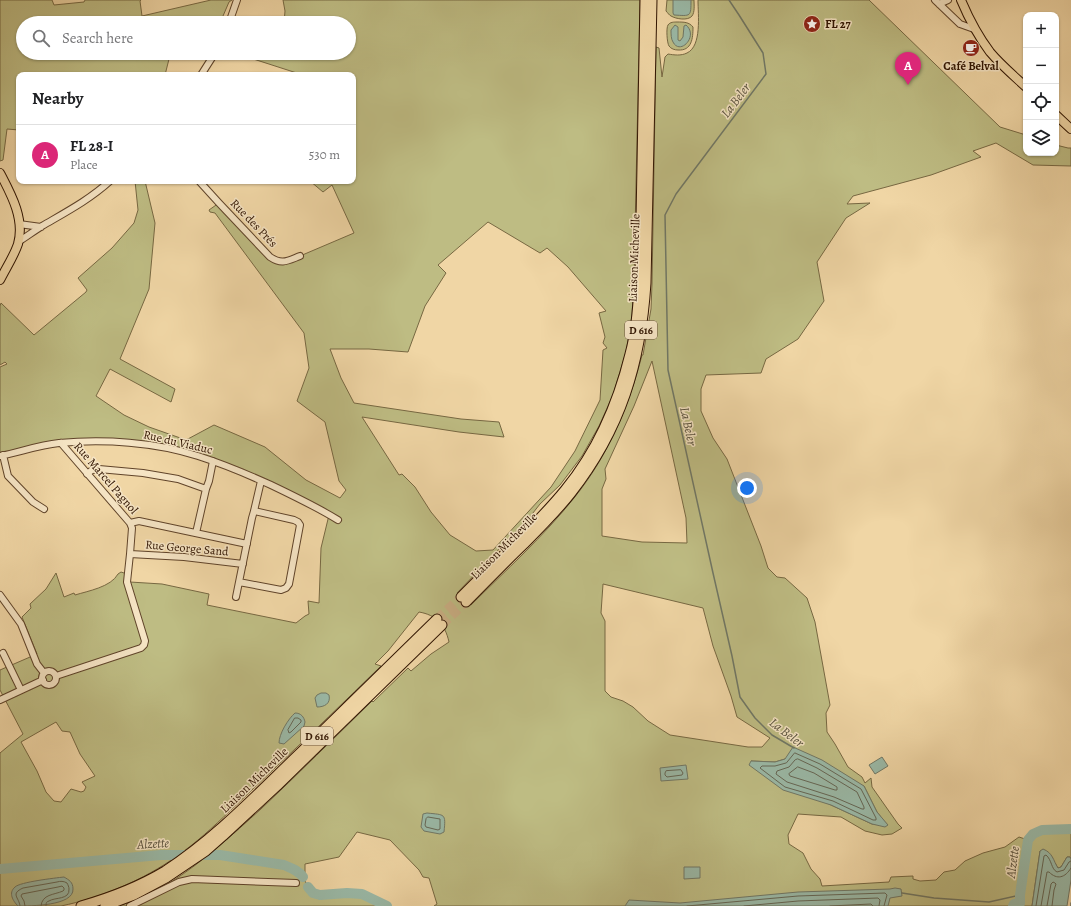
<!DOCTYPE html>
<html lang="en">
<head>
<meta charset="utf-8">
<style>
	body { margin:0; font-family:Alegreya,serif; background:#f2f2f2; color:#202124 }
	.controls { position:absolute; right:12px; top:12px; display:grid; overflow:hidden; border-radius:8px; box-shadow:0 1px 3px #0004 }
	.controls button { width:36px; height:36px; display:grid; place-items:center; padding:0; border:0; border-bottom:1px solid #e0e0e0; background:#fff; color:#202124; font:20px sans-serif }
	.you { position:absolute; left:747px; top:488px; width:14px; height:14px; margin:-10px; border:3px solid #fff; border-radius:50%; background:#1a73e8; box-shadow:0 0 0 6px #1a73e833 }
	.badge { display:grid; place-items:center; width:26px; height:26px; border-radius:50%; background:#db2777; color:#fff; font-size:13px; font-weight:700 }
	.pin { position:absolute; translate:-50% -33px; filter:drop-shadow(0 1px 2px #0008) }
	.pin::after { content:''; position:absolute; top:21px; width:14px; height:12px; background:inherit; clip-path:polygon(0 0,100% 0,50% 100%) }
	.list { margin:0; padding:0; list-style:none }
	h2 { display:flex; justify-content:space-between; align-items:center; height:52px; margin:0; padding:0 16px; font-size:17px }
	h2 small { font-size:13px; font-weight:400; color:#757577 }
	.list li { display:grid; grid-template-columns:26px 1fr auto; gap:12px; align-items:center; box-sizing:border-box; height:60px; padding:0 16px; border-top:1px solid #e0e0e0 }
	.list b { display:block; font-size:15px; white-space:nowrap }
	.list p { margin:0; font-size:13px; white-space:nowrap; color:#757577 }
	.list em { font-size:13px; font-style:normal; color:#757577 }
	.icon { flex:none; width:22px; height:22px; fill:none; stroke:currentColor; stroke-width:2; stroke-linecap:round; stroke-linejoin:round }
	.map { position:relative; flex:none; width:1071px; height:906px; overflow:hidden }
	.search { position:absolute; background:#fff; box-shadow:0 1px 3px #0004; left:16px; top:16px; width:340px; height:44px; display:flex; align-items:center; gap:10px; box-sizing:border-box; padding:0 14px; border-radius:22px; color:#757577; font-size:15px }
	.panel { position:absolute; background:#fff; box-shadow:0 1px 3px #0004; left:16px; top:72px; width:340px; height:112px; border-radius:8px }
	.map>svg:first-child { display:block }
	.green { fill:#bebc83; stroke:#776842; fill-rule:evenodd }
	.water { fill:#9ab9a7; stroke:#707765 }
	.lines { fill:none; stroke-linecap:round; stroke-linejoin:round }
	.shore { stroke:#656654; stroke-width:1 }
	.stream { stroke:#707765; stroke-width:1.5 }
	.river { stroke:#9ab9a7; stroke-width:10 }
	.highway-tunnel { stroke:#caaf84; stroke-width:9; stroke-dasharray:9 4.5; stroke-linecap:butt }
	.minor-casing { stroke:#60442a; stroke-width:8 }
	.major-casing { stroke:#301401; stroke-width:10 }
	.highway-casing { stroke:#301401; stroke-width:11 }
	.minor { stroke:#f5e4c4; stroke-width:6 }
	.major { stroke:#f0d6a5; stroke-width:8 }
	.highway { stroke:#f0d6a5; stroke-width:9 }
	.labels { text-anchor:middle; stroke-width:3; stroke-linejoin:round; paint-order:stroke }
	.shield { fill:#f5e4c4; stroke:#6b523c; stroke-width:1 }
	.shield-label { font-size:11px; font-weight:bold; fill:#301401 }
	.poi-label { font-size:12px; font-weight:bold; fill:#301401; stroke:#f5e4c4; text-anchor:start }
	.street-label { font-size:12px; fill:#301401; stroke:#f5e4c4 }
	.water-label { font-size:13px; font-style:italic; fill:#554e3b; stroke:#f5e4c4 }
</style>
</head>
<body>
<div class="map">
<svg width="1071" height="906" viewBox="0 0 1071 906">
	<rect width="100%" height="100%" fill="#f0d6a5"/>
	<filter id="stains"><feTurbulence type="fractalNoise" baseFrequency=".005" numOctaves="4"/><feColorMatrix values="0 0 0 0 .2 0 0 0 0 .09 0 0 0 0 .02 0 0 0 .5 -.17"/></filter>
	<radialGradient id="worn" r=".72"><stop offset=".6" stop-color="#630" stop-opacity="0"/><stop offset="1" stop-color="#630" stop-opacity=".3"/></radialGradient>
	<!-- green -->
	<path class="green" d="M 0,0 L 52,0 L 54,5 L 84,2 L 85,0 L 141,0 L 140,1 L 142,16 L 211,0 L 232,0 L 229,2 L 220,23 L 23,23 L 23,53 L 178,53 L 170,55 L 165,75 L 19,75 L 19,130 L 7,129 L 3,160 L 0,161 Z
		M 283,0 L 640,0 L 634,277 L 632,315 L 626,352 L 613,395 L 599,426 L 582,456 L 560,485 L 540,504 L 529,518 L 457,593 L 462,599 L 471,605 C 505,571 544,536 574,498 C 608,456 629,406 642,355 L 643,355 L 651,309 L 652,284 L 656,47 L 659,48 L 662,77 L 665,57 L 668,54 C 674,55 681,56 687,53 C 702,46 698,15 698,0 L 869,0 L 1000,127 L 1026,135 L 1026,153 L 1056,153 L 1056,145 L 1068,148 L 1071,148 L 1071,166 L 1033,165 L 996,143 L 973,151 L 981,157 L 931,175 L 853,196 L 847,204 L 870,203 L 846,218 L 817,262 L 824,301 L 798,339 L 766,359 L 761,373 L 706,375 L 701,389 L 701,411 L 713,438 L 727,459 L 761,546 L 768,568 L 777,577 L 785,578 L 807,598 L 815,622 L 830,705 L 826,713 L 827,732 L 835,744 L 848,767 L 862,777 L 865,783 L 871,778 L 872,787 L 898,824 L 902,828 L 892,834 L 882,835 L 865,831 L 841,817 L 798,814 L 788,835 L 789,844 L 803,853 L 811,869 L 820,879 L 822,886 L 889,882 L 891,877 L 913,876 L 913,879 L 920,881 L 936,880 L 944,872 L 955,870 L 965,861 L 983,853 L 1005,847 L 1019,837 L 1028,840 L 1039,833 L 1071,833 L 1071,859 L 1070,857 L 1067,857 L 1061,867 L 1058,868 L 1055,863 L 1040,851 L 1032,906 L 434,906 L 437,904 L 429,878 L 423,877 L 419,870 L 390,840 L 357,832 L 339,857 L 305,864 L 305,876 L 303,877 L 308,887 L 313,893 L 320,895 L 347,893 L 362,894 L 387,906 L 119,906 C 136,899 155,892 171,882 C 204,861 232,835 261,809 C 298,774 335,737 372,701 L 373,702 L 408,668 L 411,671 L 431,654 L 449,642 C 445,624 436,615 419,612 L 388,651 L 375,664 L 381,666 C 346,700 311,734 276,767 C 261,782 245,796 230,811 C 213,827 196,843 177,856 C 144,880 100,898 61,906 L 0,906 L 0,753 L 23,734 L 0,690 L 0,670 L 37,654 L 22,617 L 31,608 L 30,604 L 46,589 L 56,573 L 64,597 L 74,593 L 75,595 C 88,591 111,587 118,574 L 121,572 L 130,575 L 130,582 L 162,584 L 209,594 L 207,605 L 296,623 L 305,616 L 309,614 L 308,601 L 319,603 L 321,548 L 329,515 L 213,461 L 132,442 L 61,443 L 4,455 L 0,452 L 0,367 L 7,364 L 5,362 L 0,365 L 0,306 L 1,303 L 34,335 L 86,292 L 87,290 L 78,278 L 112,248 L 134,223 L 138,210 L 135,181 L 145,181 L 155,223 L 149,289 L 120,359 L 175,389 L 171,402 L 110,369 L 96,396 L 124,415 L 149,427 L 186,440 L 214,425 L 265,447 L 306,480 L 340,498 L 346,490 L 339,481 L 325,422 L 297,401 L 309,368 L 304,333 L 215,213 L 210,212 L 209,210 L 219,203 L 278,262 L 300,256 L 354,233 L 332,185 L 323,192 L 310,181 L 353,181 L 353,75 L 303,75 L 244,56 L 226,53 L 349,53 L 349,23 L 284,23 L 285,11 ZM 488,222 L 540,253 L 547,248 L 568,267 L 606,311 L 599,313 L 605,337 L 603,343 L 607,348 L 603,350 L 600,400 L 575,451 L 551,487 L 493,550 L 476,551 L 450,535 L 431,512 L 415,487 L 402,474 L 399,475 L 362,417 L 459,432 L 504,437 L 499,422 L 461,419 L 354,403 L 341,378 L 330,349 L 369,349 L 408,352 L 425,306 L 446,273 L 438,265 ZM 652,361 L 686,518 L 687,543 L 642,542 L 602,536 L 602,489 L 606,479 L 605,469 L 634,406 ZM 603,584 L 703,608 L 713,646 L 731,696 L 737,717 L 770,738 L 762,747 L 748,747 L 670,735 L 648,721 L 633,707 L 623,701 L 611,697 L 605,691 L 605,621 L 601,613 ZM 56,722 L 62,731 L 70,732 L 80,754 L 95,776 L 82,782 L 86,787 L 84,791 L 81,792 L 71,789 L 61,802 L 54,801 L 46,792 L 37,771 L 21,742 ZM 785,759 L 864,786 L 877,812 L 887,825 L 872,824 L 831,805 L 751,761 L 775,762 Z
		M 667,0 L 694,0 C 694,5 695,12 692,16 C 688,21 676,19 671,16 C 669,15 668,13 666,11 Z
		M 677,22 C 684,22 689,22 693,27 C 693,38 692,51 678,50 C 675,50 671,49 669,46 C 667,43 666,28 668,25 C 670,22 674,22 677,22 Z"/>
	<!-- water -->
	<path class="water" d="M 673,0 L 691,0 C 691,17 691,16 674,15 L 673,13 Z
		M 675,25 L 678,27 L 678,40 L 680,41 L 683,37 L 684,26 L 686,25 C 699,36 680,56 673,42 C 671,39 671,34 671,30 Z
		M 321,693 L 326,693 L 329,695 C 331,704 324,707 317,707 L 315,698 L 317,695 Z
		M 295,713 C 301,713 304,717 305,722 L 304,726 L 284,744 L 279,743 C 279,734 288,719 295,713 Z
		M 793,747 L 822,760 L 864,786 L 877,812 L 888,825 L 885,827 L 872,824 L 831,805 L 783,790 L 749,765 L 751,761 L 775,762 L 785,759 Z
		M 882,757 L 888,766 L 875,774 L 869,765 Z
		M 686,765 L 688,779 L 661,781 L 660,768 Z
		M 427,813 C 445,815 446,813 444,832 L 440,834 L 424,831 L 421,827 L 423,814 Z
		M 1043,849 C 1053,853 1053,860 1058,868 L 1061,867 L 1067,857 L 1070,857 L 1071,859 L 1071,880 L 1067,906 L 1032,906 L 1040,851 Z
		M 684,867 L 700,867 L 700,878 L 684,879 Z
		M 64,877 C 69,880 73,882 73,889 C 74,906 30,906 18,906 C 13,901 8,893 15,887 C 20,882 55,878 64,877 Z
		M 895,888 L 901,889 L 902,896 L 890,898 L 888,906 L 625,906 L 629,900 L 680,903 L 798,892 L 890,889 Z"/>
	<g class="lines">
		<!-- shore -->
		<path class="shore" d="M 295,718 L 298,718 L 301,720 L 301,722 L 291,732 L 289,733 L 288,730 Z
			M 795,753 L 820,764 L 861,789 L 876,818 L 876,820 L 873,820 L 833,801 L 785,787 L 760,768 L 762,766 L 775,766 L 786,763 Z
			M 798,759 L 817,768 L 857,792 L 864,807 L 864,809 L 862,809 L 834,797 L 787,782 L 776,774 L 777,771 L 789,767 L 795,760 Z
			M 798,767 L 814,773 L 837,787 L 837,790 L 835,790 L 790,776 L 789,774 Z
			M 681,770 L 683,773 L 682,775 L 667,777 L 665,775 L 665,773 L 666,771 Z
			M 428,817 L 440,819 L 440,829 L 438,830 L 426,827 L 425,825 L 426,819 Z
			M 20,906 C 19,897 10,894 23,888 L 57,882 C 60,881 64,881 67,883 C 68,885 69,887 69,889 C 70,900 55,897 49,901 C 46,902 46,903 46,906
			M 25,906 L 24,901 L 21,896 L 22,894 L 58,887 L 62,886 L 64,888 L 64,890 L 63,891 C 54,895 42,894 41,906
			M 687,906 L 798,896 L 885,893 L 887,895 L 884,906
			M 744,906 L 798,901 L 878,898 L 880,900 L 879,906
			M 830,906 L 871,904 L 873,906
			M 1036,906 L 1044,856 L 1046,855 C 1052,860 1051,869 1057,872 L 1064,870 L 1069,862 L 1071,861
			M 1041,906 L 1047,872 L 1049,872 C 1057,880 1065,878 1071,868
			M 1047,906 L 1051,884 L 1053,882 L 1055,883 L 1056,884 L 1054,890 L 1052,906"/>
		<!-- stream -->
		<path class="stream" d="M 729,0 L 739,15 L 763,53 L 766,74 L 676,194 L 665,215 L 668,370 L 713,573 L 732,656 L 740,697 L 755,718 L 772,735 L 794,748
			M 902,893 L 934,898 L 989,902 L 1020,895
			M 1019,906 L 1020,903
			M 1071,906 L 1071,903"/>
		<!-- river -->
		<path class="river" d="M 0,869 L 161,855 L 220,855 L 284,865 C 291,868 298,870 303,877
			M 308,887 L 313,893 L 320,895 L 347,893 L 362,894 L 387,906
			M 1013,906 L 1014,904 L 1020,903 L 1020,895 L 1028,840 L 1033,834 L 1042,830 L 1071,829"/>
		<!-- highway-tunnel -->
		<path class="highway-tunnel" d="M 437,619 L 461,597
			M 442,625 L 466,602"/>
		<!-- minor casing -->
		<g class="minor-casing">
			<path id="minor" d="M 935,0 L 960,24 L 974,29
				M 939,4 L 948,0
				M 229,23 L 237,0
				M 201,75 L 215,53
				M 199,181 L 219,203 L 270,257 C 282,265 287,261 300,256
				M 19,224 L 41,227
				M 18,242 C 26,237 34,231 42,226 C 66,212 89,200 110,181
				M 3,455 L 8,476 L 33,502 L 44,509
				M 0,456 C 20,452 39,445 59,443 C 104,439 155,442 198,456 C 223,464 247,474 271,485 C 294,496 317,507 338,520
				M 87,474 L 92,470 L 99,469 L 143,473 L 178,479 L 206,489
				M 254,511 L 294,520 L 298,522 L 300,525 L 289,584 L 286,588 L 281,590 L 239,582 L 252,518 Z
				M 254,511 L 261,481
				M 130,523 L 139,521 L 247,544
				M 196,533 L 206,489 L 209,481 L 213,461
				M 130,554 L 184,557 L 243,564
				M 0,595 L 21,624 L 37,664 L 44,673
				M 236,597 L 239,582
				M 3,653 L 21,690
				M42 678a7 7 0 1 1 14 0a7 7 0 1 1-14 0Z
				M 56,676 L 141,648 L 144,645 L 145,641 L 127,582 L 130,554 L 132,528 L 130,523 L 61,443
				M 0,700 L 43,680
				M 130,906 L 179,882 L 192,879 L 296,883"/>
		</g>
		<!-- major casing -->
		<g class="major-casing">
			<path id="major" d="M 961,0 C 969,19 978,36 990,52 C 1001,65 1014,76 1026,87
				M 1056,115 L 1071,129
				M 0,173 C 11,194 25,219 18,244 C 14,256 6,268 0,280"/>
		</g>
		<!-- highway casing -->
		<g class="highway-casing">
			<path id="highway" d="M 461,597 C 495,562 534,528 565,490 C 597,451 618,403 630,354 C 637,329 638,301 640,275 L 645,0
				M 466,602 C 485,583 504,563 524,544 C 540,528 557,511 571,493 C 621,429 641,363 646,283 L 652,0
				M 81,906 C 109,898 140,886 165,871 C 216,838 258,793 302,751 C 347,707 392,663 437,619
				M 105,906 L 134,895 L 166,878 L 206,851 L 223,836 L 277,786 L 442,625"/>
		</g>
		<!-- minor -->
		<use href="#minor" class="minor"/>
		<!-- major -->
		<use href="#major" class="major"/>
		<!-- highway -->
		<use href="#highway" class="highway"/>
	</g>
	<!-- icons -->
	<defs>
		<g id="sight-disc" transform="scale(0.9)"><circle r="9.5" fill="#8f2418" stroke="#f5e4c4"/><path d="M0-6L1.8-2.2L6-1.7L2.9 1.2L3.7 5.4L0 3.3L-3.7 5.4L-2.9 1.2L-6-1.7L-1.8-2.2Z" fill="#fff"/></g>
		<g id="cafe-disc" transform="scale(0.9)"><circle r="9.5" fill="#8f2418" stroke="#f5e4c4"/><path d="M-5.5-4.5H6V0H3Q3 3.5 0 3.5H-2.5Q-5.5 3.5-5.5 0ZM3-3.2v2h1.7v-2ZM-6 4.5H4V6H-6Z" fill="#fff"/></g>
	</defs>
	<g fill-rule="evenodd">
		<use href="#sight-disc" x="812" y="24"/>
		<use href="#cafe-disc" x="971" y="48"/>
	</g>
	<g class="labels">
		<!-- shield labels -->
		<g class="shield">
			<rect x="625" y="321" width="32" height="18" rx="3"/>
			<rect x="301" y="727" width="32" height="18" rx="3"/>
		</g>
		<g class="shield-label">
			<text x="641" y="334">D 616</text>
			<text x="317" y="740">D 616</text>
		</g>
		<!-- poi labels -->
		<g class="poi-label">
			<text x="825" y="28">FL 27</text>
			<text x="971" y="70" text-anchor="middle">Café Belval</text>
		</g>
		<!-- street labels -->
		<g class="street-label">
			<text transform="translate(254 223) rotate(46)" y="4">Rue des Prés</text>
			<text transform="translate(634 258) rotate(-88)" y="4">Liaison Micheville</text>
			<text transform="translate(178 442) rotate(13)" y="4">Rue du Viaduc</text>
			<text transform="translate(106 478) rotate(49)" y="4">Rue Marcel Pagnol</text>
			<text transform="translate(504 546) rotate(-45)" y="4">Liaison Micheville</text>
			<text transform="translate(187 548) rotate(5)" y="4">Rue George Sand</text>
			<text transform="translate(254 780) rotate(-44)" y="4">Liaison Micheville</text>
		</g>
		<!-- water labels -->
		<g class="water-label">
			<text transform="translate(735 100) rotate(-53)" y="5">La Beler</text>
			<text transform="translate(689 426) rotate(78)" y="5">La Beler</text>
			<text transform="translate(787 732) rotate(37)" y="5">La Beler</text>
			<text transform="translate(153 843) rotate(-3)" y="5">Alzette</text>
			<text transform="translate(1012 862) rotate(-82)" y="5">Alzette</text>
		</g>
	</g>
	<rect width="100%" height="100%" filter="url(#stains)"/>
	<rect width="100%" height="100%" fill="url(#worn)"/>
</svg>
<div class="controls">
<button>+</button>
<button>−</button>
<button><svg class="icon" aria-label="locate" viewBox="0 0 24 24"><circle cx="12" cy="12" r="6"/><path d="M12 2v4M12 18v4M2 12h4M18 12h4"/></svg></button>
<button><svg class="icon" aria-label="layers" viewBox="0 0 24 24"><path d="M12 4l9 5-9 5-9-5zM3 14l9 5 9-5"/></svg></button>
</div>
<div class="you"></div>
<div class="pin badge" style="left:908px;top:85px">A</div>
<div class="search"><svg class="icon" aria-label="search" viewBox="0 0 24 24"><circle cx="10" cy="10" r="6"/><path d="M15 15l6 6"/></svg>Search here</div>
<section class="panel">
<h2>Nearby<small></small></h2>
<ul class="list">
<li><span class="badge">A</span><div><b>FL 28-I</b><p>Place</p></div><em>530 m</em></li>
</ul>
</section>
</div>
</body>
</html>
